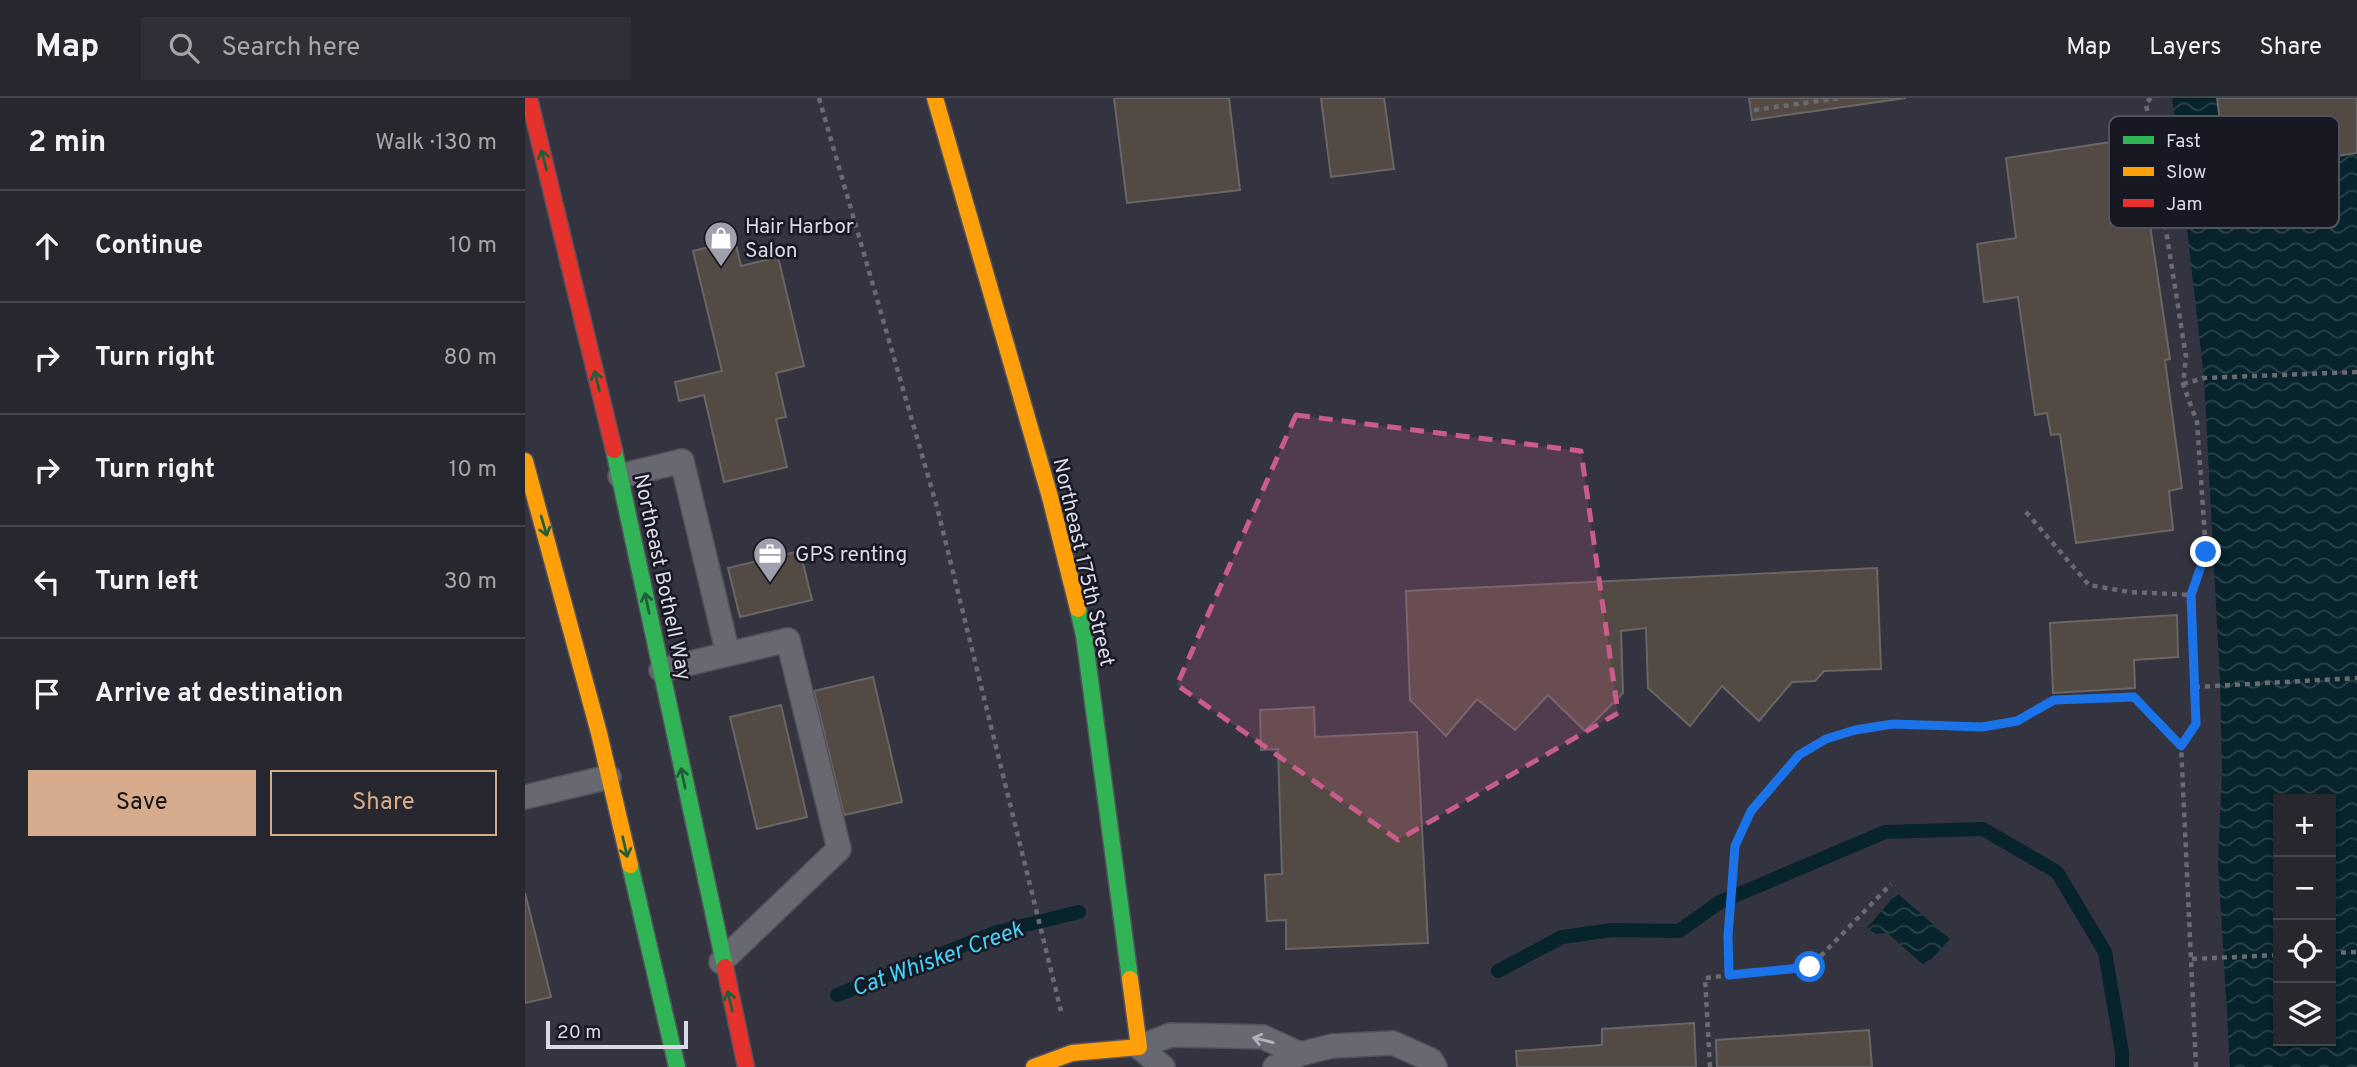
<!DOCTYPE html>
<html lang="en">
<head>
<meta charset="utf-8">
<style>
	body { margin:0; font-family:Overpass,sans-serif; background:#2f2f38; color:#f1f3f6 }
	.controls { position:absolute; right:21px; bottom:21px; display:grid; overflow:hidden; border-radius:0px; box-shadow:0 2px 5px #0004 }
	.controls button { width:63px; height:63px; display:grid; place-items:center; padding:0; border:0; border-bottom:2px solid #43444c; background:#272730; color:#f1f3f6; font:35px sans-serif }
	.scale { position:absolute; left:21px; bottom:18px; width:142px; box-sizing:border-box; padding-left:7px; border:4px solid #d9d9e8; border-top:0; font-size:19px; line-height:24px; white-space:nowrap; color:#d9d9e8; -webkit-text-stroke:5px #181823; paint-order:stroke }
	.stop { position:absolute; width:21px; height:21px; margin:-16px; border:5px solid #1a73e8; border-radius:50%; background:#fff }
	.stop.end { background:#1a73e8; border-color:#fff; box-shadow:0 2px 7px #0008 }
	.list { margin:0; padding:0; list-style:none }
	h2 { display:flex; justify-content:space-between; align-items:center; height:91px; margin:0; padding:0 28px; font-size:30px }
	h2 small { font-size:23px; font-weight:400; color:#a4a5ab }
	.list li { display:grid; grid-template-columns:46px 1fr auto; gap:21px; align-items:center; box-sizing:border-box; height:112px; padding:0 28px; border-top:2px solid #43444c }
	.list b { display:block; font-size:26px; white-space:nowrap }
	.list em { font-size:23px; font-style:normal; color:#a4a5ab }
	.actions { display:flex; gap:14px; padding:21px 28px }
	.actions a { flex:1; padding:16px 0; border:2px solid #d6ab8b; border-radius:0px; text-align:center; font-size:24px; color:#d6ab8b }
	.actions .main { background:#d6ab8b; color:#111 }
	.icon { flex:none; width:38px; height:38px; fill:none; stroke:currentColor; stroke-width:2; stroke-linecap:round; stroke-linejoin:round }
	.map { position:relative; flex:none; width:1832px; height:969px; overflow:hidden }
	header { display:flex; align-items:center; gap:42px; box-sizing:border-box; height:98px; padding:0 35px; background:#272730; border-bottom:2px solid #43444c }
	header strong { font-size:33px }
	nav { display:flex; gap:38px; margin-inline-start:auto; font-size:24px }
	.search { width:490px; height:63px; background:#2f2f38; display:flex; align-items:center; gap:18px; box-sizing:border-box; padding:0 24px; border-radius:0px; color:#a4a5ab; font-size:26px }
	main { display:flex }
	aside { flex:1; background:#272730 }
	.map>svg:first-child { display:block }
	.water { fill:url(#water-waves); fill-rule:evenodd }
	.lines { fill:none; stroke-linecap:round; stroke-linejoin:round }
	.stream { stroke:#07232c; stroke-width:14 }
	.building { fill:#524a43; stroke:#696666; stroke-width:2 }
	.lane-casing { stroke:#52525d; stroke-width:26 }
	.fast-casing { stroke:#52525d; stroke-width:19 }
	.slow-casing { stroke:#52525d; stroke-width:19 }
	.jam-casing { stroke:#52525d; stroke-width:19 }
	.path { stroke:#6a6a73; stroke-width:4.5; stroke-dasharray:5 5; stroke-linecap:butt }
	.lane { stroke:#686871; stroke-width:23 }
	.fast { stroke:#30b455; stroke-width:16 }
	.slow { stroke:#ff9f0a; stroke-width:16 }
	.jam { stroke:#e5322d; stroke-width:16 }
	.oneway { stroke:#235e3a }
	.oneway2 { stroke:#b1b1be }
	.route { stroke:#1a73e8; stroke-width:9 }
	.marked { fill:#ca5c8c; fill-opacity:0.2; stroke:#ca5c8c; stroke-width:5; stroke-dasharray:14 9; stroke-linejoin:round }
	.labels { text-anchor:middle; stroke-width:5; stroke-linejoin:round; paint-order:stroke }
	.poi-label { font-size:21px; fill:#d9d9e8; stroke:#181823; text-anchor:start }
	.street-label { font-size:21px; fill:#d9d9e8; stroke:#181823 }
	.water-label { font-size:23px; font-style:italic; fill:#48d3fa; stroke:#181823 }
	.key { fill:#181823; stroke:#52525e; stroke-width:2 }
	.key-label { font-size:19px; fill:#d9d9e8 }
</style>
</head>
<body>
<header>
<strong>Map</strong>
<div class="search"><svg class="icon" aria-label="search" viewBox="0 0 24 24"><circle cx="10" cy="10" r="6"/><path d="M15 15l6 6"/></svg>Search here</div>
<nav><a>Map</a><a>Layers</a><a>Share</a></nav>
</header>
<main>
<aside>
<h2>2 min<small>Walk · 130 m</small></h2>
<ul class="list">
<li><svg class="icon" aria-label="ahead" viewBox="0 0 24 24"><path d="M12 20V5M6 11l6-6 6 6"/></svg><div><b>Continue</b></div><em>10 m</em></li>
<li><svg class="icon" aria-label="right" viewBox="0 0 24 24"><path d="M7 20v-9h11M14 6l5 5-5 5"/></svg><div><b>Turn right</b></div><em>80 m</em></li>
<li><svg class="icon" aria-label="right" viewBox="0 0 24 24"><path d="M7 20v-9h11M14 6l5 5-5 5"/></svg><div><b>Turn right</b></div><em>10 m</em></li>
<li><svg class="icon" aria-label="left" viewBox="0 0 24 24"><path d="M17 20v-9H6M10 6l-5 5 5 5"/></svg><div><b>Turn left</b></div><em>30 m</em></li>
<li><svg class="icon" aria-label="arrive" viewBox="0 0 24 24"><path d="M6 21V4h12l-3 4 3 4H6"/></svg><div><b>Arrive at destination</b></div></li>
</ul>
<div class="actions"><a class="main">Save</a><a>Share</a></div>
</aside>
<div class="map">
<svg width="1832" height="969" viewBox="0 0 1832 969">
	<defs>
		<pattern id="water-waves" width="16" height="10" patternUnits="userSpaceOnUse" patternTransform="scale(1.75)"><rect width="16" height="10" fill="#07232c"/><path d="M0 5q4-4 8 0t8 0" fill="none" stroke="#2b424b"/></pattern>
	</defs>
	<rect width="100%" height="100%" fill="#343440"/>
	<!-- water -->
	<path class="water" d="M 1647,0 L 1832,0 L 1832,969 L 1705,969 L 1693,763 L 1697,676 L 1695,585 L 1679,280 ZM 1753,701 L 1806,701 L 1806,943 L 1753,943 Z
		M 1372,795 L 1425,841 L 1400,868 L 1362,835 L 1351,836 L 1342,830 Z"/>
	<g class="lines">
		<!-- stream -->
		<path class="stream" d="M 973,873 L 1037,839 L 1087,832 L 1154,833 L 1195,804 L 1360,734 L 1458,731 L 1532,774 L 1580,854 L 1597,954 L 1597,969
			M 312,897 L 472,834 L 554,814"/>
	</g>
	<!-- building -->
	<path class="building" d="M 589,0 L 704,0 L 715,92 L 602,105 Z
		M 796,0 L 859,0 L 869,71 L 806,79 Z
		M 1224,0 L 1381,0 L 1227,22 Z
		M 1692,0 L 1832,0 L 1832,55 L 1702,74 Z
		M 1612,40 L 1645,261 L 1640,262 L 1657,390 L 1644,393 L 1648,432 L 1551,445 L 1535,336 L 1526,337 L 1522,315 L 1510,317 L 1493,199 L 1459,204 L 1452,146 L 1491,140 L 1481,60 Z
		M 210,143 L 216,168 L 253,159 L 279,268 L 251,275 L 261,319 L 251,321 L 262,369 L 199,384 L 179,297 L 154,303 L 150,284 L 197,273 L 168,153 Z
		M 275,453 L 287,502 L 215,519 L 203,470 Z
		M 1352,470 L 1356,571 L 1299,573 L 1290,583 L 1267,584 L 1234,623 L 1197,588 L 1165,628 L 1123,590 L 1121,530 L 1096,533 L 1098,595 L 1060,633 L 1023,597 L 990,632 L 952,601 L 921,638 L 885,602 L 881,493 Z
		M 1652,517 L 1653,559 L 1609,562 L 1610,590 L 1528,595 L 1525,525 Z
		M 348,579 L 377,704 L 319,717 L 289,593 Z
		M 256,607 L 282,719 L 232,731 L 205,619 Z
		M 789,609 L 790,639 L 892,634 L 903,845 L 761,851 L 761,822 L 742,823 L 740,777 L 757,776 L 753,651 L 736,652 L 735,612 Z
		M 0,795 L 26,899 L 0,905 Z
		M 1169,925 L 1171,969 L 992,969 L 991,953 L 1077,947 L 1077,931 Z
		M 1344,932 L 1347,969 L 1192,969 L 1191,942 Z"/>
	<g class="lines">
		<!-- lane casing -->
		<g class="lane-casing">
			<path id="lane" d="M 95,378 L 157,363 L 203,556
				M 136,572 L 263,542 L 314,751 L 196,864
				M 0,699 L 84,679
				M 775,956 L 807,948 L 868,945 L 906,962 L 910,969
				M 638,969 L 614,949 L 646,937 L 702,938 L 738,939 L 775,956 L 750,969"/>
		</g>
		<!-- fast casing -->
		<g class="fast-casing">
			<path id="fast" d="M 89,352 L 200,869
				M 553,511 L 559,537 L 605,881
				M 105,767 L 152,969"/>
		</g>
		<!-- slow casing -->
		<g class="slow-casing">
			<path id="slow" d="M 410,0 L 525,399 L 553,511
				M 0,363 L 74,635 L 105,767
				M 509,969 L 547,955 L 614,949 L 605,881"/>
		</g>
		<!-- jam casing -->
		<g class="jam-casing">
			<path id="jam" d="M 4,0 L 89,352
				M 200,869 L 221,969"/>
		</g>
		<!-- path -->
		<path class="path" d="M 294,0 L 412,409 L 536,913
			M 1626,0 L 1621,5 L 1661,259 L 1658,286 L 1672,324 L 1681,454 L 1666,497 L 1671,626 L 1656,647 L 1671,969
			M 1229,12 L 1316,0
			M 1658,286 L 1679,280 L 1832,274
			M 1501,414 L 1564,487 L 1604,494 L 1666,497
			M 1670,589 L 1832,580
			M 1806,855 L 1832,854
			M 1667,861 L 1753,857
			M 1204,877 L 1203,838 L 1210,748 L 1226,713 L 1274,657 L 1301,641 L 1330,632 L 1368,626 L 1456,629 L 1492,623 L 1529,602 L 1609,599 L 1656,647
			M 1185,969 L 1180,880 L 1285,869 L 1366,786"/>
		<!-- lane -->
		<use href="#lane" class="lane"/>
		<!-- fast -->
		<use href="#fast" class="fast"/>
		<!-- slow -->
		<use href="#slow" class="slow"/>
		<!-- jam -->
		<use href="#jam" class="jam"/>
	</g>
	<!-- one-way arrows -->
	<defs><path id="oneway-shaft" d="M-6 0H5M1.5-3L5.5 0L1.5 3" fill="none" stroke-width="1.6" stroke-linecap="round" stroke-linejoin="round" transform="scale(1.75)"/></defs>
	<g class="oneway">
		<use href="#oneway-shaft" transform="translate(19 62) rotate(-104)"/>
		<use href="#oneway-shaft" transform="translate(72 283) rotate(-104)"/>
		<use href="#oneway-shaft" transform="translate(19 428) rotate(74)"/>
		<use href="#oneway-shaft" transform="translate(122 505) rotate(-102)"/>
		<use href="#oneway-shaft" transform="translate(158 680) rotate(-102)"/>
		<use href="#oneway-shaft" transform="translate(100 749) rotate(77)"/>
		<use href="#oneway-shaft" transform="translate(205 903) rotate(-103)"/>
	</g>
	<use class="oneway2" href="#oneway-shaft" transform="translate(738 942) rotate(-166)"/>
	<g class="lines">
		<!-- route -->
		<path class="route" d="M 1285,869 L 1204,877 L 1203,838 L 1210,748 L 1226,713 L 1274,657 L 1301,641 L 1330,632 L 1368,626 L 1457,629 L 1492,623 L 1529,602 L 1609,599 L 1656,648 L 1671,626 L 1666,497 L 1681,454"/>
	</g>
	<!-- marked area -->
	<path class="marked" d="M 771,317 L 1056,353 L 1093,615 L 873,742 L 652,587 Z"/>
	<!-- icons -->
	<defs>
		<g id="shop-pin" transform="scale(1.75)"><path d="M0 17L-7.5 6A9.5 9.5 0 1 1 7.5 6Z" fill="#9f9fad" stroke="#181823"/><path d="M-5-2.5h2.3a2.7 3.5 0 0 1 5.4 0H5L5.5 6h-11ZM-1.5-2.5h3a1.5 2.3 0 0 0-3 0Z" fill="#fff"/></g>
		<g id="office-pin" transform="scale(1.75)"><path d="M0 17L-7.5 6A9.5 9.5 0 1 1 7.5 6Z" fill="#9f9fad" stroke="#181823"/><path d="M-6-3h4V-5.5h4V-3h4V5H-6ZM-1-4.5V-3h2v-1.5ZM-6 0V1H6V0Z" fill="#fff"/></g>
	</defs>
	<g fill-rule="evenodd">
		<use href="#shop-pin" x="196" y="140"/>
		<use href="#office-pin" x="245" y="456"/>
	</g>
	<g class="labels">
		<!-- poi labels -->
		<g class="poi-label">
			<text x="220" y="135">Hair Harbor<tspan x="220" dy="24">Salon</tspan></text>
			<text x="270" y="463">GPS renting</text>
		</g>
		<!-- street labels -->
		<g class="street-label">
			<text transform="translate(559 464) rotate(77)" y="7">Northeast 175th Street</text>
			<text transform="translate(138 479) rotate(78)" y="7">Northeast Bothell Way</text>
		</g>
		<!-- water labels -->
		<g class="water-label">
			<text transform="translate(412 860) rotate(-20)" y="8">Cat Whisker Creek</text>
		</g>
	</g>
	<!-- legend -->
	<rect x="1584" y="18" width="230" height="112" rx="10" class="key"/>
	<rect x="1598" y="38" width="31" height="8" fill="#30b455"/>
	<rect x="1598" y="69" width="31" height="9" fill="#ff9f0a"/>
	<rect x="1598" y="101" width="31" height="8" fill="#e5322d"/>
	<g class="key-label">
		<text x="1641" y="49">Fast</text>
		<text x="1641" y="80">Slow</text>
		<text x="1641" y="112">Jam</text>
	</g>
</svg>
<div class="controls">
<button>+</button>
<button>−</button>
<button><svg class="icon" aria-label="locate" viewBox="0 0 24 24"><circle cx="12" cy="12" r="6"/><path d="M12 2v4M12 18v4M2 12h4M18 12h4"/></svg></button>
<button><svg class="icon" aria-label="layers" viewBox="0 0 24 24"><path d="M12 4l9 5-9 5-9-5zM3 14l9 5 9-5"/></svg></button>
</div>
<div class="scale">20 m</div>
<div class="stop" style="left:1285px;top:869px"></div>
<div class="stop end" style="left:1681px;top:454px"></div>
</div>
</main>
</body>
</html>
